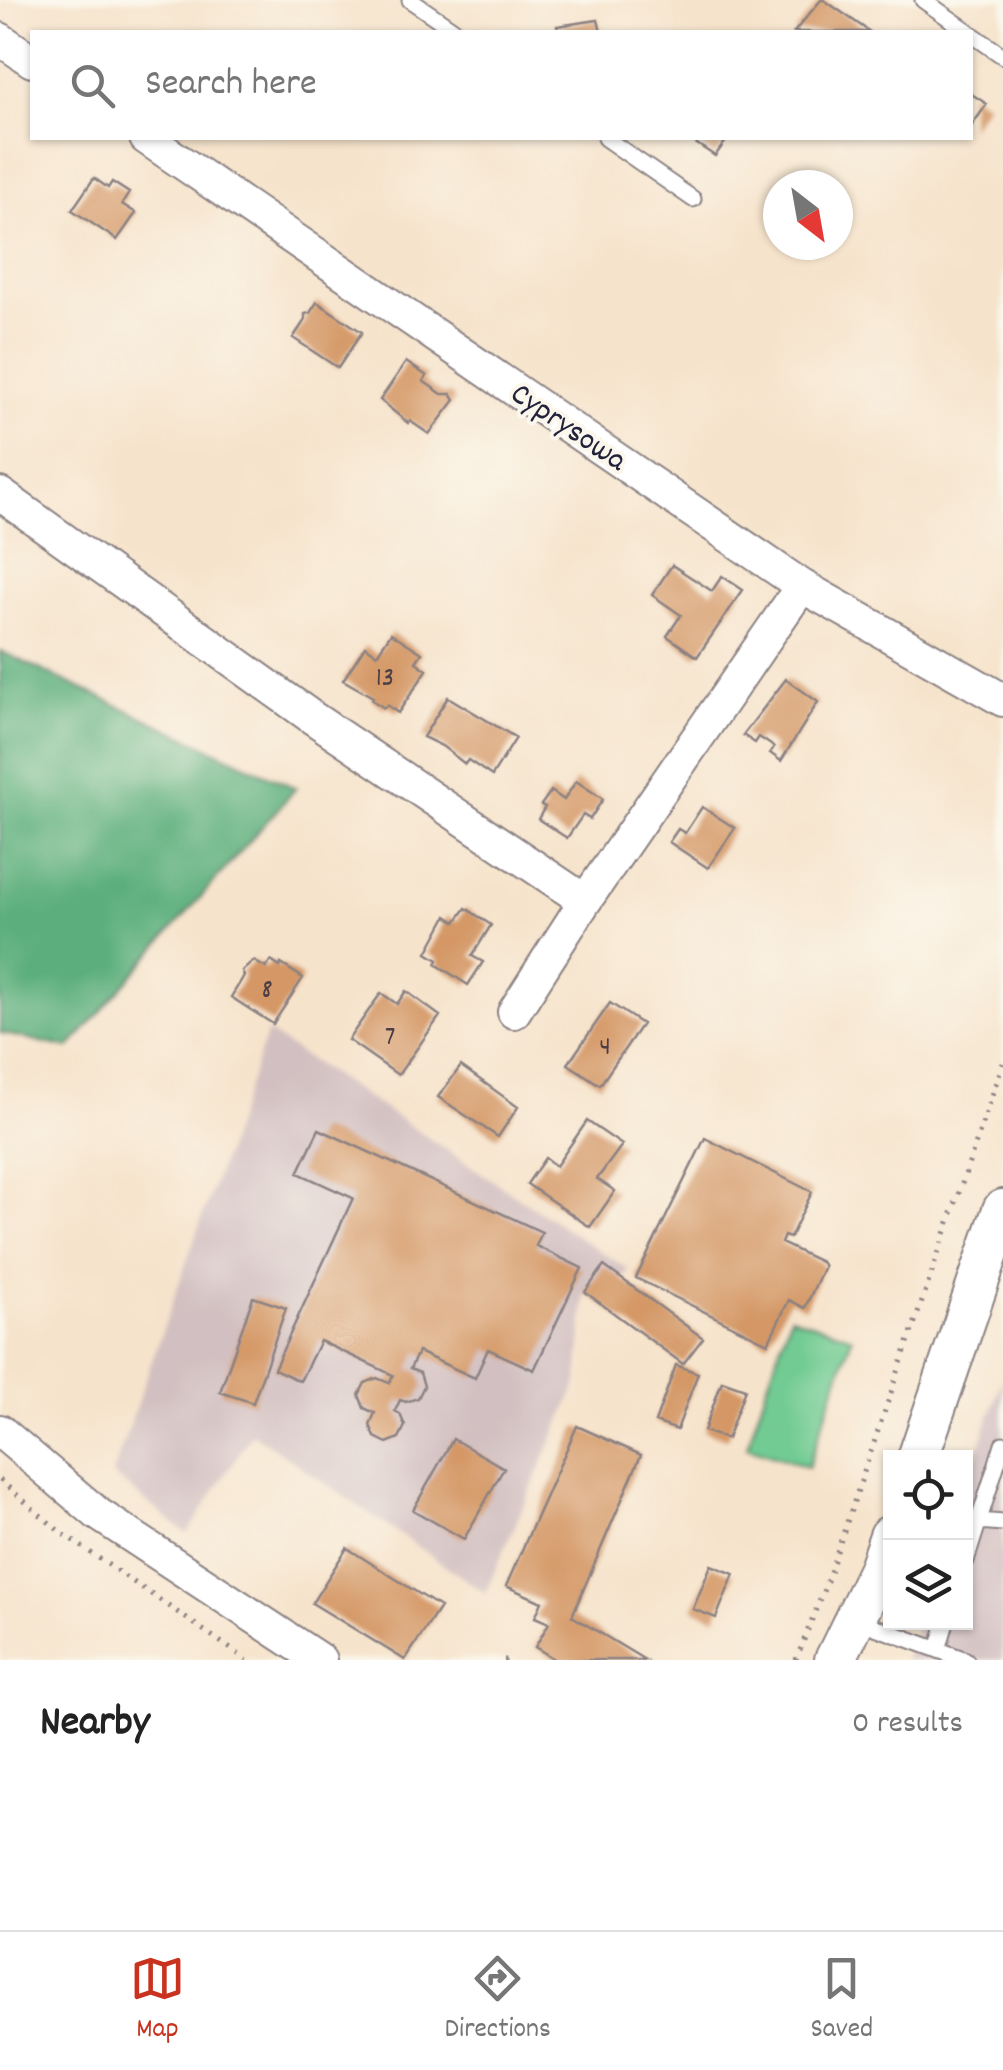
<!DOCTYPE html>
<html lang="en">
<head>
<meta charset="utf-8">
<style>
	body { margin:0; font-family:Dekko,sans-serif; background:#f6f6f6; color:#222 }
	.controls { position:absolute; right:30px; bottom:30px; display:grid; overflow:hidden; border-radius:0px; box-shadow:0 2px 8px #0004 }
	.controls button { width:90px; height:90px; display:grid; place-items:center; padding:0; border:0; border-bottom:2px solid #e0e0e0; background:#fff; color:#222; font:50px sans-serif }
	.compass { position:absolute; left:763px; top:170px; width:90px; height:90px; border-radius:50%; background:#fff; box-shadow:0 2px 8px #0004; rotate:149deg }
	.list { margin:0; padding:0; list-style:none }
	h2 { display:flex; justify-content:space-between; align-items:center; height:130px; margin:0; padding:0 40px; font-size:42px }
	h2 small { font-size:32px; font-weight:400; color:#767676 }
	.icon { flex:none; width:55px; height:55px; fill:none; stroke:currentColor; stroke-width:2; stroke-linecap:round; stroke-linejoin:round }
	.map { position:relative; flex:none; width:1003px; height:1660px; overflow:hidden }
	.search { position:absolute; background:#fff; box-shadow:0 2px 8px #0004; left:30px; right:30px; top:30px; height:110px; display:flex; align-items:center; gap:25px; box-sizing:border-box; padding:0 35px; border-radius:0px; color:#767676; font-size:38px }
	.sheet { height:270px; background:#fff }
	nav { display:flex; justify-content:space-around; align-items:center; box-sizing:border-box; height:140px; border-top:2px solid #e0e0e0; background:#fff; font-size:28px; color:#767676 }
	nav a { display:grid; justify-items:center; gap:5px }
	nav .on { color:#c8321e }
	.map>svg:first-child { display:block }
	.industrial { fill:#d2bfc1 }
	.green { fill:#71cb92; stroke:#4a7666; stroke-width:2.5 }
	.forest { fill:#5caf7c; stroke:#3f685c; stroke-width:2.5 }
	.building { fill:#d49765 }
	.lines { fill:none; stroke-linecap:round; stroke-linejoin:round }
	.service-casing { stroke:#8c8283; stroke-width:19 }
	.minor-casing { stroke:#8c8283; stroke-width:36 }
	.tertiary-casing { stroke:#8c8283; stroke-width:44 }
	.path { stroke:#8c8283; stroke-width:5; stroke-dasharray:2.5 8; stroke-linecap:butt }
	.service { stroke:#fff; stroke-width:15 }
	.minor { stroke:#fff; stroke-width:32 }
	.tertiary { stroke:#fff; stroke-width:40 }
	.labels { text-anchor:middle; stroke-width:8; stroke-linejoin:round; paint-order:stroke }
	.number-label { font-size:28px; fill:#4e3f46 }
	.street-label { font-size:32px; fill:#22223b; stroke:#fbf7ec }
</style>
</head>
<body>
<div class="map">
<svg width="1003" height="1660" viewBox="0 0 1003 1660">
	<rect width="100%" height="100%" fill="#fbf7ec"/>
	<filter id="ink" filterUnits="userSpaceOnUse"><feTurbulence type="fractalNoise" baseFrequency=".01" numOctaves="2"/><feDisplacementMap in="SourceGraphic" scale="20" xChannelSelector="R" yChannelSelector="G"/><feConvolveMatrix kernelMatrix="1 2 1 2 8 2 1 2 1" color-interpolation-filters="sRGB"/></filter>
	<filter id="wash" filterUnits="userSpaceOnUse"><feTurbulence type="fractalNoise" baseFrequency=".0048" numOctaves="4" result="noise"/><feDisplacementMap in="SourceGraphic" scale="40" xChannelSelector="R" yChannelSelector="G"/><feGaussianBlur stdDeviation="2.25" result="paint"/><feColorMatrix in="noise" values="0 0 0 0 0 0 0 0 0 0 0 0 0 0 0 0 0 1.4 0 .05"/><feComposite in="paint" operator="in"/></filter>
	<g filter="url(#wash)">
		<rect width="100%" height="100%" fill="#f6e3cb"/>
		<!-- industrial -->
		<path class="industrial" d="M 267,1032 L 629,1270 L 621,1278 L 604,1266 L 585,1292 L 578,1383 L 485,1593 L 252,1433 L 187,1534 L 112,1475 Z
			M 1003,1377 L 1003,1660 L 905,1660 L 918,1623 L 966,1622 L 966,1485 Z"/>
		<!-- green -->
		<path class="green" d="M 790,1316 L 852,1337 L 808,1467 L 747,1447 Z"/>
		<!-- forest -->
		<path class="forest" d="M 0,651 L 296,788 L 69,1048 L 0,1033 Z"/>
		<g id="blocks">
			<!-- building -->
			<path class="building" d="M 821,0 L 824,0 L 870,32 L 794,32 Z
				M 598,20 L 601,32 L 558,32 L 557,26 Z
				M 970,93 L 987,104 L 970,128 Z
				M 688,138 L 728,138 L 715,156 Z
				M 94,178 L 108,188 L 112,182 L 129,193 L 122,204 L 136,213 L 117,240 L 72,210 Z
				M 317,302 L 362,332 L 338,368 L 293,338 L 305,320 L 305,314 L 310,313 Z
				M 406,362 L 427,376 L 423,381 L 442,394 L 451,394 L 455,400 L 429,434 L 410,421 L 408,423 L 380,400 Z
				M 672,565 L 712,591 L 722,576 L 743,590 L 697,657 L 667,636 L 681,615 L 652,595 Z
				M 391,633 L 422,653 L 416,662 L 427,670 L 398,713 L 387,705 L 384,708 L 372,700 L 373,697 L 343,680 L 365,646 L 377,654 Z
				M 786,679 L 818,702 L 781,761 L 770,753 L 774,747 L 759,737 L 755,743 L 743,735 Z
				M 448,697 L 516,738 L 492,776 L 468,760 L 465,764 L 442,746 L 423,737 Z
				M 576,781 L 603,799 L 590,819 L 583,815 L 567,838 L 538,819 L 545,807 L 541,805 L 551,791 L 564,800 Z
				M 702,807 L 735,828 L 708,868 L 669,842 L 678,829 L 685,833 Z
				M 466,908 L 491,925 L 472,956 L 483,962 L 468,985 L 436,964 L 438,960 L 427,953 L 447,916 L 456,922 Z
				M 254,961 L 266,968 L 271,961 L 280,967 L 281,964 L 303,978 L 273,1024 L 231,997 L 244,976 L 242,971 Z
				M 406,991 L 440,1016 L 398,1075 L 348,1040 L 381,993 L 397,1004 Z
				M 610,1003 L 642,1024 L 600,1085 L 568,1064 Z
				M 461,1066 L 518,1107 L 498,1137 L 438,1097 Z
				M 587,1121 L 622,1145 L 597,1179 L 615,1191 L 590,1227 L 527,1184 L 545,1158 L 556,1166 Z
				M 319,1129 L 542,1232 L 536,1246 L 582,1268 L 534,1370 L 488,1349 L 475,1378 L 418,1352 L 410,1369 L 420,1373 L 424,1386 L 418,1398 L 406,1402 L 400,1400 L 395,1411 L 400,1414 L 405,1426 L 399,1438 L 387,1443 L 375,1437 L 370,1425 L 375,1413 L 364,1408 L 359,1395 L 365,1383 L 377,1378 L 389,1383 L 393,1375 L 320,1341 L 300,1381 L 274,1369 L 353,1198 L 298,1173 Z
				M 705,1138 L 812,1192 L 790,1238 L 784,1236 L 781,1243 L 821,1262 L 824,1266 L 805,1308 L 789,1300 L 768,1343 L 636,1278 Z
				M 604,1266 L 703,1338 L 683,1364 L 585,1292 Z
				M 253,1297 L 286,1308 L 253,1403 L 220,1392 Z
				M 676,1365 L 698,1373 L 677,1430 L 655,1422 Z
				M 722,1381 L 745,1389 L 727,1439 L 704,1431 Z
				M 577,1426 L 641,1455 L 572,1616 L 645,1660 L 556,1660 L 535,1647 L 549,1623 L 535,1617 L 542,1602 L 506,1586 Z
				M 453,1439 L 504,1468 L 464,1539 L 413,1510 Z
				M 347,1548 L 440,1607 L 405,1660 L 312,1603 Z
				M 711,1565 L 734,1574 L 716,1618 L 693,1609 Z"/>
		</g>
	</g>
	<g filter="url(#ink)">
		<use href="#blocks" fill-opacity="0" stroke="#8c8283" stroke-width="2.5"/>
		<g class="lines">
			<!-- service casing -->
			<g class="service-casing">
				<path id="service" d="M 410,0 L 457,32
					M 923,0 L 969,32
					M 970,33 L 1003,56
					M 605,138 L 693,199
					M 978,1521 L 1003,1523
					M 966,1561 L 1003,1444
					M 856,1620 L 966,1660
					M 938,1650 L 946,1622"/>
			</g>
			<!-- minor casing -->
			<g class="minor-casing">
				<path id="minor" d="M 0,39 L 32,61
					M 146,138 L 802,586 L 1003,700
					M 0,494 L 313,718 L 585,901
					M 514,1012 L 585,901 L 802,586
					M 0,1431 L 98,1514 L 320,1660"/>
			</g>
			<!-- tertiary casing -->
			<g class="tertiary-casing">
				<path id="tertiary" d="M 918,1458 L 1003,1210
					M 835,1660 L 878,1571 L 890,1536"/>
			</g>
			<!-- path -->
			<path class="path" d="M 0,1480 L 59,1531 L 247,1660
				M 504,1660 L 508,1660
				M 796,1660 L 826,1584 L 1003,1063"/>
			<!-- service -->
			<use href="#service" class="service"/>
			<!-- minor -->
			<use href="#minor" class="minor"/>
			<!-- tertiary -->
			<use href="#tertiary" class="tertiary"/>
		</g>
	</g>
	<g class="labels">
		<!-- number labels -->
		<g class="number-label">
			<text x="385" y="685">13</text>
			<text x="267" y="997">8</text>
			<text x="390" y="1044">7</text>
			<text x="605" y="1054">4</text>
		</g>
		<!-- street labels -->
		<g class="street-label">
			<text transform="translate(570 425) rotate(34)" y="11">Cyprysowa</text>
		</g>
	</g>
</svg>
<div class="controls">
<button><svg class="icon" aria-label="locate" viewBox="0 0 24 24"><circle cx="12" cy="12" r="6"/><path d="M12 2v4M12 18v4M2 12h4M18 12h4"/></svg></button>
<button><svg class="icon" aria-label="layers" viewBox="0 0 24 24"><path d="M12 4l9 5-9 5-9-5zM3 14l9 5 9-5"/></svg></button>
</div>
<svg class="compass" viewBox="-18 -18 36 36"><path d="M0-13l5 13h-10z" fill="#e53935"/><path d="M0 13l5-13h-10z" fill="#767676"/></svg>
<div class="search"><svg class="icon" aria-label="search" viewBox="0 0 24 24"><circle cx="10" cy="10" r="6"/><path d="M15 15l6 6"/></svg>Search here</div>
</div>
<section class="sheet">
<h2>Nearby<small>0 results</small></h2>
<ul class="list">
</ul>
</section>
<nav>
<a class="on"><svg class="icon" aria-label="map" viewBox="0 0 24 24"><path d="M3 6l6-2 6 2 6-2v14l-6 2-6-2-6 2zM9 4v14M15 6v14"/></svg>Map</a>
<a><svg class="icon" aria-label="directions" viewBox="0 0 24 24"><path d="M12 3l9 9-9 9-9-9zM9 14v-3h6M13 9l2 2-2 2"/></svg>Directions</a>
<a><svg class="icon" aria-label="saved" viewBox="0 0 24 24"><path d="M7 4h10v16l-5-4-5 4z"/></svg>Saved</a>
</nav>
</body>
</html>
